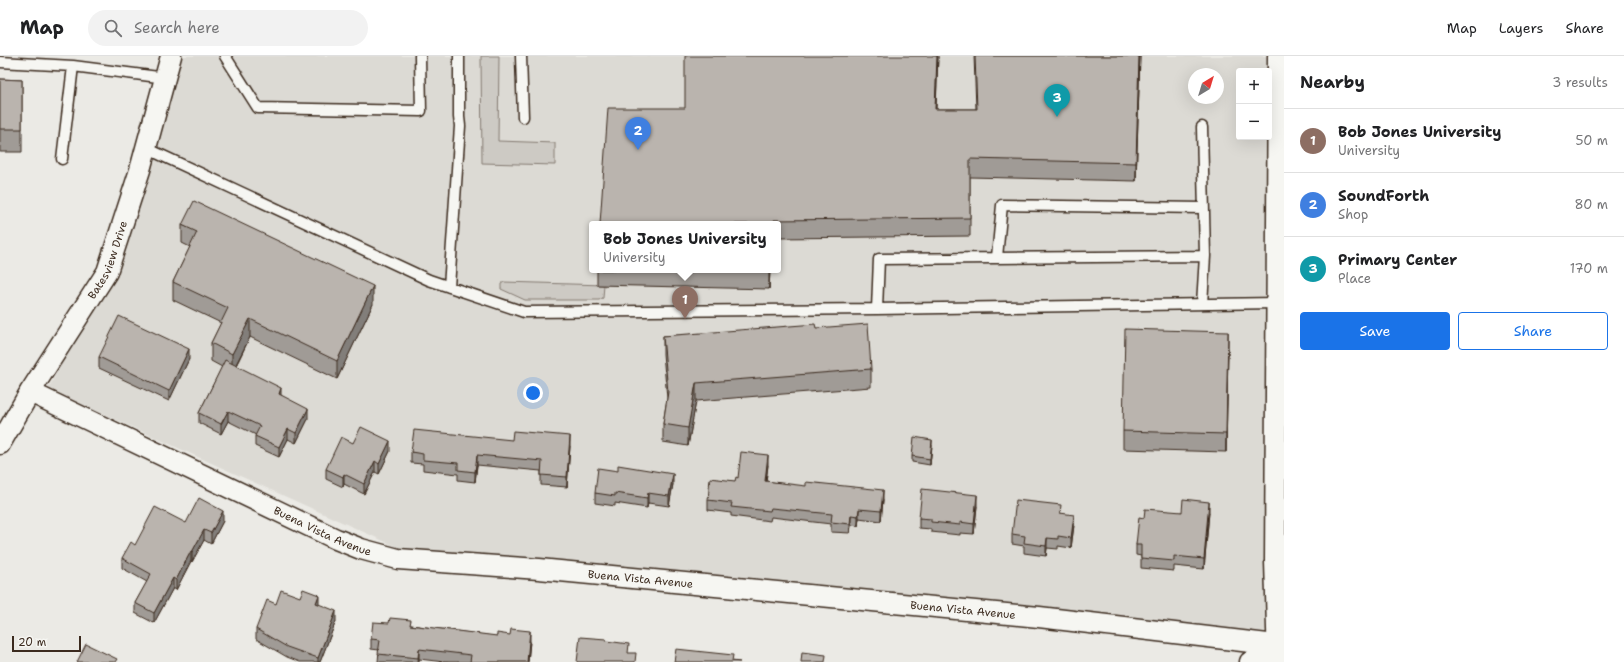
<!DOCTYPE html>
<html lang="en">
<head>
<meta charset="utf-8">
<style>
	body { margin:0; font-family:"Shantell Sans",sans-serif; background:#f2f2f2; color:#202124 }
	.controls { position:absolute; right:12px; top:12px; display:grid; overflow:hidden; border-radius:4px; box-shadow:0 4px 16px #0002 }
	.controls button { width:36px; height:36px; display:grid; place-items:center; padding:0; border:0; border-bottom:1px solid #e0e0e0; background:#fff; color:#202124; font:20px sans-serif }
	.compass { position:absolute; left:1188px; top:12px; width:36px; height:36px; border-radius:50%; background:#fff; box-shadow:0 4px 16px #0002; rotate:38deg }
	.scale { position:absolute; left:12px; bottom:10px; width:69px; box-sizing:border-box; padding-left:4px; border:2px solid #3b2a1e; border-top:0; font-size:11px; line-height:14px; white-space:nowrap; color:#3b2a1e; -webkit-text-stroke:3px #f6f6f2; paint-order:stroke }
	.you { position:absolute; left:533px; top:337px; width:14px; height:14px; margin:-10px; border:3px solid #fff; border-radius:50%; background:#1a73e8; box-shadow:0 0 0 6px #1a73e833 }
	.badge { display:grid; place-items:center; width:26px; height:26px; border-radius:50%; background:#1a73e8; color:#fff; font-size:13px; font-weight:700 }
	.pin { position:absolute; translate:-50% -33px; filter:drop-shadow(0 1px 2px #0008) }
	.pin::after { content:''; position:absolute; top:21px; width:14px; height:12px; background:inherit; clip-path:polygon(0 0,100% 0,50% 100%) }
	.popup { position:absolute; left:589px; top:165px; width:192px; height:52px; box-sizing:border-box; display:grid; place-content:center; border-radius:4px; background:#fff; filter:drop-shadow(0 1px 3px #0005); font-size:13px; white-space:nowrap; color:#757577 }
	.popup b { font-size:15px; color:#202124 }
	.popup::after { content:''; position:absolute; left:50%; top:100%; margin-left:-8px; border:8px solid transparent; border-top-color:#fff }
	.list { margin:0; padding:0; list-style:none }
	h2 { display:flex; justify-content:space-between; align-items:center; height:52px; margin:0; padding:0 16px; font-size:17px }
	h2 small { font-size:13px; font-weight:400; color:#757577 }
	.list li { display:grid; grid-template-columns:26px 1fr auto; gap:12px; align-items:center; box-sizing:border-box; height:64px; padding:0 16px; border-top:1px solid #e0e0e0 }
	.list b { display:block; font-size:15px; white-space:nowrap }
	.list p { margin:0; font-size:13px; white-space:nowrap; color:#757577 }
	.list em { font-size:13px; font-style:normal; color:#757577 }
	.actions { display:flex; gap:8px; padding:12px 16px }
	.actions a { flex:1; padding:9px 0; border:1px solid #1a73e8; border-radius:4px; text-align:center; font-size:14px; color:#1a73e8 }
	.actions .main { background:#1a73e8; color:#fff }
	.icon { flex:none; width:22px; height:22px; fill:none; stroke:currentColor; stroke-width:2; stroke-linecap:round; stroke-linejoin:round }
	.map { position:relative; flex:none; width:1284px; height:606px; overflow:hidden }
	header { display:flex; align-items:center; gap:24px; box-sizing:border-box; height:56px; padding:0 20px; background:#fff; border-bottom:1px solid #e0e0e0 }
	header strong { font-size:19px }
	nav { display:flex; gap:22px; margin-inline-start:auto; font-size:14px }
	.search { width:280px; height:36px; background:#f2f2f2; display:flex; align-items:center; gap:10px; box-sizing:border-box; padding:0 14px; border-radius:22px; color:#757577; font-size:15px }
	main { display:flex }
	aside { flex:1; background:#fff }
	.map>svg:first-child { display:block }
	.built { fill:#dcdad4; fill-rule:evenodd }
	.green { fill:#cdcac4; stroke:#847a71 }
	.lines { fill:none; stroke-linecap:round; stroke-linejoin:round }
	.service-casing { stroke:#3b2a1e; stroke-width:13 }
	.minor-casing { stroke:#3b2a1e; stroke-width:23 }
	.service { stroke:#f6f6f2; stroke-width:10 }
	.minor { stroke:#f6f6f2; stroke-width:20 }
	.wall { fill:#a09b96; stroke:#3b2a1e }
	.shaded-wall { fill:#827e7a; stroke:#3b2a1e }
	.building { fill:#bab4ae; stroke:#3b2a1e }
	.labels { text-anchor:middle; stroke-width:3; stroke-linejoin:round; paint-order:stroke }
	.street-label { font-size:11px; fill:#3b2a1e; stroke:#f6f6f2 }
</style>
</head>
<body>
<header>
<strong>Map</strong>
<div class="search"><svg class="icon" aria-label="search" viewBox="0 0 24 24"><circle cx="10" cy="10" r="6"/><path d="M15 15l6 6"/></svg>Search here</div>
<nav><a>Map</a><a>Layers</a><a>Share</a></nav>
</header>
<main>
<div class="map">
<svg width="1284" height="606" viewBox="0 0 1284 606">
	<rect width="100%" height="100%" fill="#ebeae5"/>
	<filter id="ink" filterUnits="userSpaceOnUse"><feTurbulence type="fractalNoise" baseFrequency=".025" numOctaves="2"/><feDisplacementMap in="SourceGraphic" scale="8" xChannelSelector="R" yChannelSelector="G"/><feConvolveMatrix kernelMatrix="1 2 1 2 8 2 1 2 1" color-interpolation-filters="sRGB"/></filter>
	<g filter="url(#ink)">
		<!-- built -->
		<path class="built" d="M 172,0 L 1284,0 L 1284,577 L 1240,574 L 399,492 L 48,333 L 124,192 ZM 1239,15 L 1269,15 L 1269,81 L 1239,81 ZM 1194,18 L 1218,18 L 1218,42 L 1194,42 ZM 592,168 L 778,168 L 778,214 L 592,214 Z"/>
		<!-- green -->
		<path class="green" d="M 481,0 L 499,0 L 498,85 L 555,87 L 555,109 L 482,107 Z
			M 504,226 L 604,229 L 603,242 L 599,244 L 525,244 L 501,233 L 501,228 Z"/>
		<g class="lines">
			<!-- service casing -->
			<g class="service-casing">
				<path id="service" d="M 225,0 L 258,52 L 421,55 L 420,0
					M 521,0 L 523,61
					M 0,6 L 73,10 L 166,22
					M 1202,71 L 1205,200 L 1202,248
					M 146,92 L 429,224 L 524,256 L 877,253
					M 62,103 L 73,10
					M 1205,200 L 879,203 L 877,253 L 1277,247
					M 997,201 L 1002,149 L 1203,152
					M 449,231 L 460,70 L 459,61 L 459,0"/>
			</g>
			<!-- minor casing -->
			<g class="minor-casing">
				<g id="minor">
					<path d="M 1278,0 L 1275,505 L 1278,606"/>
					<path id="s1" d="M 30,336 L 336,483 L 361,493 L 398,503 L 539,513 L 1039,561 L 1284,590"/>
					<path id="s2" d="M 0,388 L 30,336 L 107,216 L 140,114 L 171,0"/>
					<path d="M 1250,606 L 1278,590"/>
				</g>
			</g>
			<!-- service -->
			<use href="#service" class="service"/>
			<!-- minor -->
			<use href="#minor" class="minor"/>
		</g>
		<!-- wall -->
		<path class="wall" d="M 938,0 L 936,53 L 976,53 L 974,0 L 1140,0 L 1136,125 L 970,121 L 970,180 L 778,182 L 778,168 L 600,168 L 685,52 Z
			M 0,23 L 22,24 L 22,96 L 0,96 Z
			M 182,169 L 373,248 L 337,323 L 250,281 L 236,310 L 281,339 L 308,363 L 296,387 L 288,383 L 279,401 L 255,390 L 255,380 L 256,379 L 228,365 L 221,378 L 199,367 L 199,357 L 222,311 L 211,305 L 211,287 L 221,267 L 173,244 L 173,226 L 190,191 L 182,187 Z
			M 597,214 L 770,214 L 769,233 L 597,229 Z
			M 816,272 L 871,313 L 871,331 L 696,345 L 688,390 L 663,386 L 663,368 L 667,342 L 663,298 L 663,280 Z
			M 1228,294 L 1226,396 L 1123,393 L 1123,375 Z
			M 99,301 L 189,303 L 169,345 L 99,312 Z
			M 353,387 L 390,395 L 379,418 L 375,416 L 364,438 L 344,428 L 343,431 L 326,423 L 326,413 Z
			M 932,389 L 930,409 L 912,406 L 912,400 Z
			M 570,390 L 567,431 L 541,429 L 541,415 L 477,409 L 475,426 L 458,424 L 458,418 L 423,414 L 423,408 L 411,407 L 411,396 Z
			M 768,409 L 766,425 L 883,444 L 881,465 L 859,462 L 858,470 L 851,469 L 850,477 L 831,476 L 831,468 L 771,461 L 770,465 L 731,460 L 731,457 L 708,454 L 708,444 L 735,425 L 738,422 Z
			M 673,428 L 669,450 L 648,447 L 647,452 L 615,447 L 615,450 L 595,447 L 595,437 Z
			M 977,450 L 974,478 L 960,477 L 960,479 L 931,476 L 931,473 L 919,472 L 919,462 Z
			M 1182,456 L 1209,456 L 1204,513 L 1174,510 L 1174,515 L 1141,512 L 1141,500 L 1136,499 L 1136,489 L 1144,462 Z
			M 1061,457 L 1074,469 L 1071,492 L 1058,490 L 1058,493 L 1047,492 L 1046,500 L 1024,497 L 1024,490 L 1012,488 L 1012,478 Z
			M 223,465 L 211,488 L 204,484 L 192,506 L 191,505 L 176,534 L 173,532 L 154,567 L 135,557 L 135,547 L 147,526 L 122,512 L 122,502 L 135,489 L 186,467 Z
			M 276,548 L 319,548 L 336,565 L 320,606 L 300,606 L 287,601 L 256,583 L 256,573 Z
			M 389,567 L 411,569 L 530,585 L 528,606 L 444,606 L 419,603 L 419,606 L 378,606 L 379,594 L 371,593 L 371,583 Z"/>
		<!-- shaded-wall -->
		<path class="shaded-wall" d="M 937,0 L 938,0 L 935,71 L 935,53 Z
			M 1139,0 L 1140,0 L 1136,125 L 1136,107 Z
			M 769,214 L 770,214 L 769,233 Z
			M 373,230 L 373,248 L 337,323 L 337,305 Z
			M 250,263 L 250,281 L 232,316 L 232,298 Z
			M 1228,276 L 1228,294 L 1226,396 L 1226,378 Z
			M 189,293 L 189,303 L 169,345 L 169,335 Z
			M 696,327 L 696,345 L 688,390 L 688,372 Z
			M 281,332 L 281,343 L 279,338 Z
			M 308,353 L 308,363 L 296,387 L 296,377 Z
			M 228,355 L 228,365 L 221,378 L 221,368 Z
			M 288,373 L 288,383 L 279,401 L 279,391 Z
			M 570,380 L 570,390 L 567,431 L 567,421 Z
			M 932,384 L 932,389 L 930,409 L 930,403 Z
			M 390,385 L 390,395 L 379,418 L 379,408 Z
			M 477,399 L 477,409 L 475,426 L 475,416 Z
			M 768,399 L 768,409 L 765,434 L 765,425 Z
			M 375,405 L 375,416 L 364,438 L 364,428 Z
			M 344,418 L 344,428 L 343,431 L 343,421 Z
			M 673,418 L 673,428 L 669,450 L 669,440 Z
			M 883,434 L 883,444 L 881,465 L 881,455 Z
			M 648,437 L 648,447 L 647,452 L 647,442 Z
			M 977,439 L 977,450 L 974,478 L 974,468 Z
			M 1209,446 L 1209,456 L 1204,513 L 1204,503 Z
			M 859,453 L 859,462 L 858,470 L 858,460 Z
			M 223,455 L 223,465 L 211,488 L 211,477 Z
			M 851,459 L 851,469 L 850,477 L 850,468 Z
			M 1074,459 L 1074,469 L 1071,492 L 1071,482 Z
			M 204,474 L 204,484 L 192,506 L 192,496 Z
			M 1047,482 L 1047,492 L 1046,500 L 1046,490 Z
			M 191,495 L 191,505 L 176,534 L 176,524 Z
			M 173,522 L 173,532 L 154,567 L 154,557 Z
			M 319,539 L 319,550 L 316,547 Z
			M 336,555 L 336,565 L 320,606 L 318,606 L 318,602 Z
			M 530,575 L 530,585 L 528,606 L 527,606 Z
			M 419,593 L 419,606 L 418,606 Z"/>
		<!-- building -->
		<path class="building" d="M 685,0 L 937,0 L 935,53 L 977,53 L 975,0 L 1139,0 L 1136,107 L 970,103 L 970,162 L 774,164 L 773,168 L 600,168 L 608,52 L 685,52 Z
			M 0,23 L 22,24 L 22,73 L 0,73 Z
			M 194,145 L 373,230 L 337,305 L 250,263 L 232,298 L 211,287 L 228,252 L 173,226 L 197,176 L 182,169 Z
			M 741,214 L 769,214 L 769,215 Z
			M 119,260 L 189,293 L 169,335 L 99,301 Z
			M 815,268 L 816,272 L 868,268 L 871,313 L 696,327 L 688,372 L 663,368 L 668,336 L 663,280 Z
			M 1125,273 L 1228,276 L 1226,378 L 1123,375 Z
			M 225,304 L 281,332 L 279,338 L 308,353 L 296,377 L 288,373 L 279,391 L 255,380 L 260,370 L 228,355 L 221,368 L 199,357 Z
			M 361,371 L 390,385 L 379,408 L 375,405 L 364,428 L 344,418 L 343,421 L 326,413 L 341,381 L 353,387 Z
			M 414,374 L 512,384 L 513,375 L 570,380 L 567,421 L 541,419 L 542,405 L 477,399 L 475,416 L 458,414 L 458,407 L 423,404 L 423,398 L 411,396 Z
			M 914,381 L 932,384 L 930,403 L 912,400 Z
			M 741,396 L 768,399 L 765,425 L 806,430 L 806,426 L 883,434 L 881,455 L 859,453 L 858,460 L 851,459 L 850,468 L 831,466 L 832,458 L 771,452 L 770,455 L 731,451 L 732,447 L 708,444 L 710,422 L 735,425 L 736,421 L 738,422 Z
			M 618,409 L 673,418 L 669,440 L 648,437 L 647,442 L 615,437 L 615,440 L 595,437 L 598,412 L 618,415 Z
			M 922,433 L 977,439 L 974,468 L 960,466 L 960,469 L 931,466 L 931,463 L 919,462 Z
			M 199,442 L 223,455 L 211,477 L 204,474 L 192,496 L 191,495 L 176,524 L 173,522 L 154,557 L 135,547 L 151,518 L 122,502 L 131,486 L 135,489 L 155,451 L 186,467 Z
			M 1183,443 L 1209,446 L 1204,503 L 1174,500 L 1174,505 L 1141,502 L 1141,489 L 1136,489 L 1139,461 L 1144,462 L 1145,453 L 1182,456 Z
			M 1016,444 L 1061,449 L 1060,457 L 1074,459 L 1071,482 L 1058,480 L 1058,483 L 1047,482 L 1046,490 L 1024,487 L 1025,480 L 1012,478 Z
			M 303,533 L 319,539 L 316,547 L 336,555 L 318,602 L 287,591 L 256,573 L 267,544 L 276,548 L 281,534 L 300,541 Z
			M 390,562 L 411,564 L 410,569 L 497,580 L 497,577 L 510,579 L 511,573 L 530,575 L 527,606 L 470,606 L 471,599 L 419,593 L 418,602 L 378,598 L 380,584 L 371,583 L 373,566 L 389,567 Z
			M 580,581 L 606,583 L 606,585 L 629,588 L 628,597 L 636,597 L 635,606 L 577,606 Z
			M 86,588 L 117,603 L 115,606 L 77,606 Z
			M 676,593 L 733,599 L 732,605 L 740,606 L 674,606 Z
			M 802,596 L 826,599 L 825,606 L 801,606 Z"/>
	</g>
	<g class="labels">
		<!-- street labels -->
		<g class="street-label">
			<text dy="4" stroke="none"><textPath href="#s2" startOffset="214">Batesview Drive</textPath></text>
			<text dy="4" stroke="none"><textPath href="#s1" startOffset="324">Buena Vista Avenue</textPath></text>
			<text dy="4" stroke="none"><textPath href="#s1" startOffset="648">Buena Vista Avenue</textPath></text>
			<text dy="4" stroke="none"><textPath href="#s1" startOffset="972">Buena Vista Avenue</textPath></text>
		</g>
	</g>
</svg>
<div class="controls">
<button>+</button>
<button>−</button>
</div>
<svg class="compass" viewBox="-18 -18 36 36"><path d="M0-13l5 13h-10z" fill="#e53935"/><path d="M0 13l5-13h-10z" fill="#757577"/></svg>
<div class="scale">20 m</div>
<div class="you"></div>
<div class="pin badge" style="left:685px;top:263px;background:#8d6e63">1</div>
<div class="popup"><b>Bob Jones University</b>University</div>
<div class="pin badge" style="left:638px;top:94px;background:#3f7fe0">2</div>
<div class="pin badge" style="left:1057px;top:61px;background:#0f9aa8">3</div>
</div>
<aside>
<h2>Nearby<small>3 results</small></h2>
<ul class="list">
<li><span class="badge" style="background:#8d6e63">1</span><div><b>Bob Jones University</b><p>University</p></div><em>50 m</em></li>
<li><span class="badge" style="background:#3f7fe0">2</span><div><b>SoundForth</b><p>Shop</p></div><em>80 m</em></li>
<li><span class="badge" style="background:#0f9aa8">3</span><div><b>Primary Center</b><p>Place</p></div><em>170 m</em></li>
</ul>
<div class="actions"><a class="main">Save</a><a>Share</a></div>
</aside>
</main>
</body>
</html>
